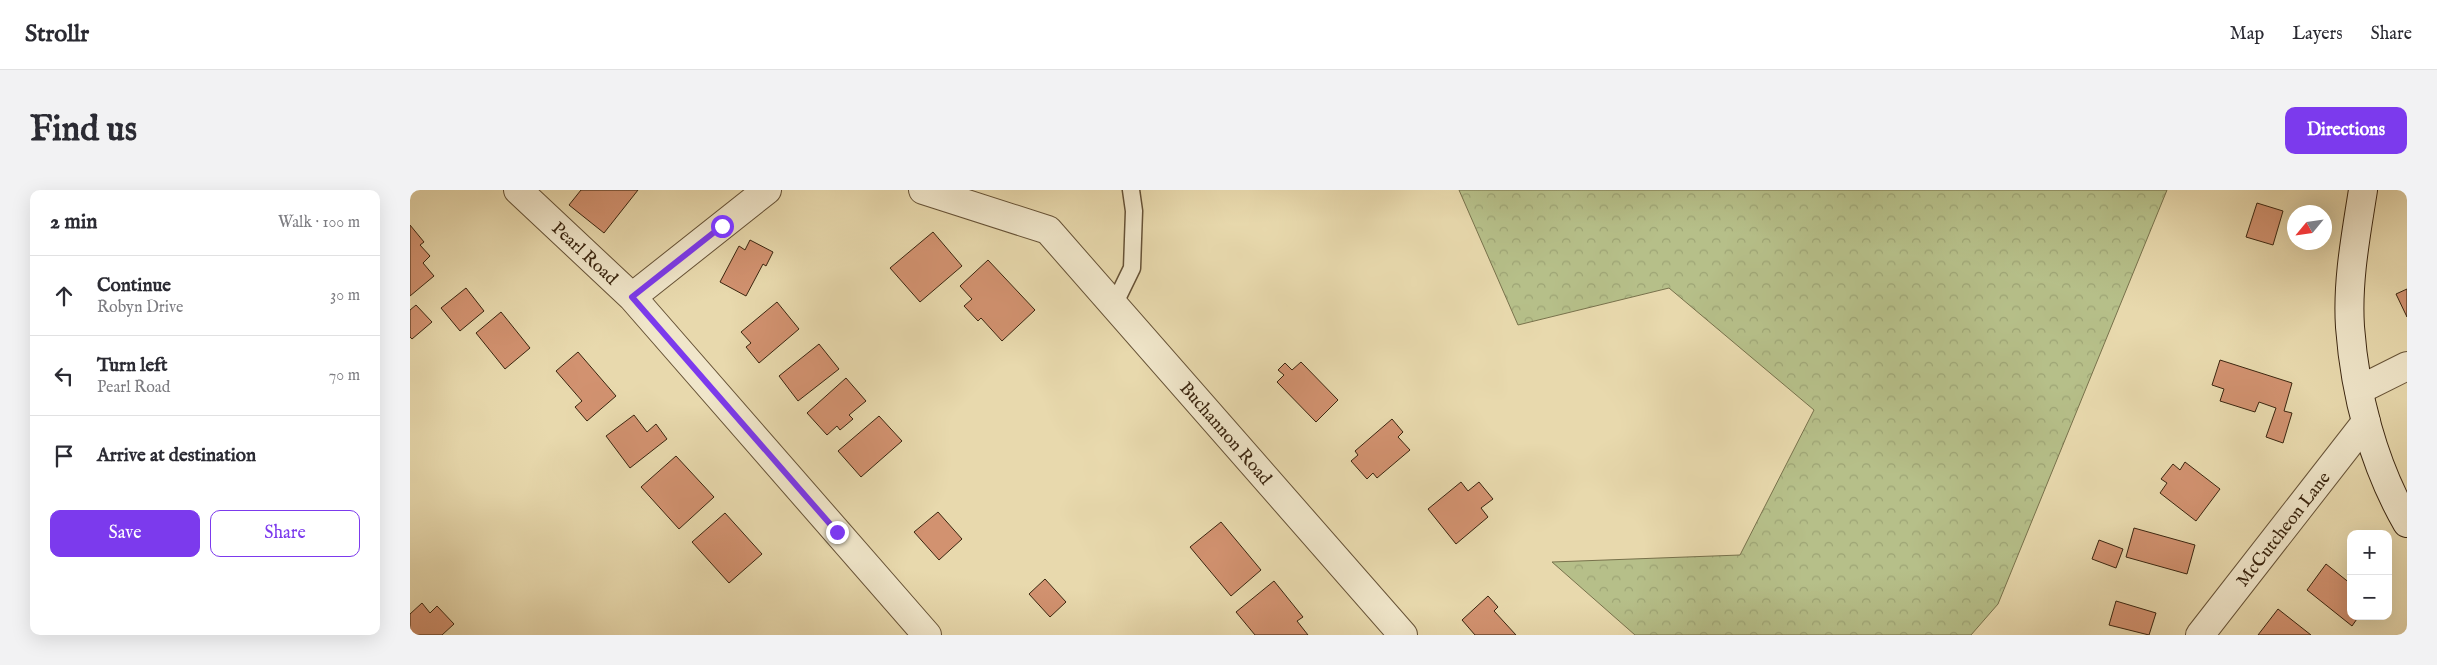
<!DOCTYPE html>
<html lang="en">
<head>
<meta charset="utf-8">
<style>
	body { margin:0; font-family:"IM FELL English",serif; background:#f2f2f3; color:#2b2b33 }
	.controls { position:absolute; right:15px; bottom:15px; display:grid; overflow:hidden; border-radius:10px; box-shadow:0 5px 20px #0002 }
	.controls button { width:45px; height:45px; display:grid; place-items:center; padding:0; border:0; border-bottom:1px solid #e1e1e2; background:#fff; color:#2b2b33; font:25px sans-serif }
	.compass { position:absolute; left:1877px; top:15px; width:45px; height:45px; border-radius:50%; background:#fff; box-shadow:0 5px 20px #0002; rotate:241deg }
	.stop { position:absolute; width:15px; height:15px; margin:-11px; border:4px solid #7c3aed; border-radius:50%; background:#fff }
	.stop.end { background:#7c3aed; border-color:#fff; box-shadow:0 1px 5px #0008 }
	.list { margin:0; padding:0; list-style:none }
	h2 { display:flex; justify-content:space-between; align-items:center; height:65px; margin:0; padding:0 20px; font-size:21px }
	h2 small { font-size:16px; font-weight:400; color:#7c7c81 }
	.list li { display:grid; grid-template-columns:32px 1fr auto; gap:15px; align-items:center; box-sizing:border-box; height:80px; padding:0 20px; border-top:1px solid #e1e1e2 }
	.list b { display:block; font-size:19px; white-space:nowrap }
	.list p { margin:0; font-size:16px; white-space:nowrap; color:#7c7c81 }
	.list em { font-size:16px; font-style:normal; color:#7c7c81 }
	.actions { display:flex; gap:10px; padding:15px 20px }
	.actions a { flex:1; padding:11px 0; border:1px solid #7c3aed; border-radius:10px; text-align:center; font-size:18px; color:#7c3aed }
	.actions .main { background:#7c3aed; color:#fff }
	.icon { flex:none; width:28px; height:28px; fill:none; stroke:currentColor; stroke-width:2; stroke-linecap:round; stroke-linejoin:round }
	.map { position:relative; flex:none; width:1997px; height:445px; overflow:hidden; border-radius:10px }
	header { display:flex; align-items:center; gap:30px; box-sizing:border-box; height:70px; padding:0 25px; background:#fff; border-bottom:1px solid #e1e1e2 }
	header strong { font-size:24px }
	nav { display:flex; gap:28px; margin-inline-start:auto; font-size:18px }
	.intro { display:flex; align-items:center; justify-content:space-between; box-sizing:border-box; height:120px; padding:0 30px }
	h1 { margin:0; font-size:35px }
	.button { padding:12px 22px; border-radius:10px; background:#7c3aed; color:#fff; font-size:18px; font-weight:700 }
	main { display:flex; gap:30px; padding:0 30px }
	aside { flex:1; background:#fff; border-radius:10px; box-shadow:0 5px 20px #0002 }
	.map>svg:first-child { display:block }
	.forest { fill:url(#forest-crowns); stroke:#78724c }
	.building { fill:#d29270; stroke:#3a250f }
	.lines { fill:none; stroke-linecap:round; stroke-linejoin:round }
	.service-casing { stroke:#665236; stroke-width:19 }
	.minor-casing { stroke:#665236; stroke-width:30 }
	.secondary-casing { stroke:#3a250f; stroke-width:30 }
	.service { stroke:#f0e6ca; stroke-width:16 }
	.minor { stroke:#f0e6ca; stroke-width:28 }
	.secondary { stroke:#f0e6ca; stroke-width:28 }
	.route { stroke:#7c3aed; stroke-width:6 }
	.labels { text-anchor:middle; stroke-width:4; stroke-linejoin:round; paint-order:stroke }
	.street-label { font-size:18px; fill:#3a250f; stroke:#f0e6ca }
</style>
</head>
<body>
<header>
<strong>Strollr</strong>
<nav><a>Map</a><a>Layers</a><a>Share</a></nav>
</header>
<div class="intro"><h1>Find us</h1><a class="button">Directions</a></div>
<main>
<aside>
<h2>2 min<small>Walk · 100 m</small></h2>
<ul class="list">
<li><svg class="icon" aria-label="ahead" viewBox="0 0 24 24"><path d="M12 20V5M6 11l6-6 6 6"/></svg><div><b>Continue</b><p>Robyn Drive</p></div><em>30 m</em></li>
<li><svg class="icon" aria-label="left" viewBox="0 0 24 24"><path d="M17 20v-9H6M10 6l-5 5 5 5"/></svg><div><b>Turn left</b><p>Pearl Road</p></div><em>70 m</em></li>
<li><svg class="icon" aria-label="arrive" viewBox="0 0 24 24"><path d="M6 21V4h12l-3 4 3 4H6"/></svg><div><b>Arrive at destination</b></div></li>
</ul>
<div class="actions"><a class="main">Save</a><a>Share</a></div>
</aside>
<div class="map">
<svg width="1997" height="445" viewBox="0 0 1997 445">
	<defs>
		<pattern id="forest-crowns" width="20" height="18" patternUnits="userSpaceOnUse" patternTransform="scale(1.25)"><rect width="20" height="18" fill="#b6bf89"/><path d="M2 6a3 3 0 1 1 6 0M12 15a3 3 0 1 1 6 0" fill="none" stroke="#9da475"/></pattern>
	</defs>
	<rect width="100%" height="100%" fill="#e8d9ad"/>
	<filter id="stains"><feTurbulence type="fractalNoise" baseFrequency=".004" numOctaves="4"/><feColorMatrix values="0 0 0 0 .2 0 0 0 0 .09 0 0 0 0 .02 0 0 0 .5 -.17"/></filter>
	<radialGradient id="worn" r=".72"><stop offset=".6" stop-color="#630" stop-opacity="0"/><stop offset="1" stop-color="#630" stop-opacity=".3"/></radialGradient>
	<!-- forest -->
	<path class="forest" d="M 1049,0 L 1757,0 L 1588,414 L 1561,445 L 1225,445 L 1142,372 L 1330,365 L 1404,220 L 1259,98 L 1108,135 Z"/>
	<!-- building -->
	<path class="building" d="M 171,0 L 228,0 L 194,43 L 159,15 Z
		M 1847,13 L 1873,21 L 1863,55 L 1836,47 Z
		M 0,35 L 14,52 L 10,55 L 20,66 L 13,73 L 24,86 L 0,106 Z
		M 523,42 L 552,76 L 510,112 L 480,78 Z
		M 340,50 L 363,62 L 356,76 L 353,74 L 336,106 L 310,92 L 329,56 L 335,60 Z
		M 578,70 L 625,120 L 592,151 L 571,128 L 568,131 L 554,116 L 562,109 L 550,96 Z
		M 56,98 L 74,121 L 50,141 L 31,118 Z
		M 1997,99 L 1997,127 L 1986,104 Z
		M 367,112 L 389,139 L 349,173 L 336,157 L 341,153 L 331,142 Z
		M 6,115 L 22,132 L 2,149 L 0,147 L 0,120 Z
		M 91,122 L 120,158 L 95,179 L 66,143 Z
		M 409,154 L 429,179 L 388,211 L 369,186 Z
		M 168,162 L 206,206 L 177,231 L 165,217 L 172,211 L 146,181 Z
		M 1810,170 L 1882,193 L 1874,221 L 1882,223 L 1873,253 L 1856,247 L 1866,218 L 1849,212 L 1845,222 L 1810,211 L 1814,199 L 1802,195 Z
		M 891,172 L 928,210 L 906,232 L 867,192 L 874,185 L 868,180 L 875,173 L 882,180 Z
		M 436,188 L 456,211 L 439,225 L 443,229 L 430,240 L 427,236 L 417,245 L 397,223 Z
		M 224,225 L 237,242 L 246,234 L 257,249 L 220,278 L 196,246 Z
		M 469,226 L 492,251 L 451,287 L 428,261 Z
		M 982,229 L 993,242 L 988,247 L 1000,260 L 967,288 L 963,283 L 957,289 L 941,271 L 948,265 L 945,261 Z
		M 266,266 L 304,307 L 269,339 L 231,297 Z
		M 1775,272 L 1810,299 L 1786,331 L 1750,303 L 1757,293 L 1751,289 L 1763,274 L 1770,280 Z
		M 1051,292 L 1058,301 L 1069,292 L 1083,309 L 1071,318 L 1078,327 L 1046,354 L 1018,319 Z
		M 528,322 L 552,349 L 529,370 L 504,342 Z
		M 315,323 L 352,364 L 319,393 L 282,352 Z
		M 811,332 L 851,380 L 821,406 L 780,357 Z
		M 1724,338 L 1785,355 L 1777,384 L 1716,367 Z
		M 1689,350 L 1713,359 L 1706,378 L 1682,369 Z
		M 1916,374 L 1941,394 L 1941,426 L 1949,426 L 1942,436 L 1897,400 Z
		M 635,389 L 656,412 L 640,427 L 619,404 Z
		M 864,391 L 893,427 L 887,431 L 898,445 L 845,445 L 826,422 Z
		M 1078,406 L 1088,417 L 1084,421 L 1106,445 L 1065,445 L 1052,430 Z
		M 1706,411 L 1746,423 L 1739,445 L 1699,435 Z
		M 12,413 L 20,423 L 27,416 L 44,434 L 32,445 L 0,445 L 0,424 Z
		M 1868,419 L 1901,445 L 1848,445 Z"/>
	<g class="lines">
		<!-- service casing -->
		<g class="service-casing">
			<path id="service" d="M 704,115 L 722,78 L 724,21 L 721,0"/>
		</g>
		<!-- minor casing -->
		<g class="minor-casing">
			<path id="minor" d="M 108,0 L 222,107 L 517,445
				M 513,0 L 638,40 L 993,445
				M 222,107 L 357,0
				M 1949,200 L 1997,176
				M 1790,445 L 1956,232"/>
		</g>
		<!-- secondary casing -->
		<g class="secondary-casing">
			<path id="secondary" d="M 1953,0 C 1946,45 1937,91 1940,137 C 1945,204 1963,274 1997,333"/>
		</g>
		<!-- service -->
		<use href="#service" class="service"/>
		<!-- minor -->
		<use href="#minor" class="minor"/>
		<!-- secondary -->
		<use href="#secondary" class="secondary"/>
	</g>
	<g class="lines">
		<!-- route -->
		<path class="route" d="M 312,36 L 222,107 L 427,342"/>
	</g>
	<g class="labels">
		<!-- street labels -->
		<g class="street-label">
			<text transform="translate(175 63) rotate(43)" y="6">Pearl Road</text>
			<text transform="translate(816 243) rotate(49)" y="6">Buchannon Road</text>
			<text transform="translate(1873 339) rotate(-52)" y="6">McCutcheon Lane</text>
		</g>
	</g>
	<rect width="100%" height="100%" filter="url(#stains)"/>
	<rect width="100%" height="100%" fill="url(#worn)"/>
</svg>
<div class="controls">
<button>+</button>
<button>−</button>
</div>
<svg class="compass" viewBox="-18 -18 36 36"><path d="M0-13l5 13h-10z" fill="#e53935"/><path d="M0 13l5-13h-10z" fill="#7c7c81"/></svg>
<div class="stop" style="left:312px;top:36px"></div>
<div class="stop end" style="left:427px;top:342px"></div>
</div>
</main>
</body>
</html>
